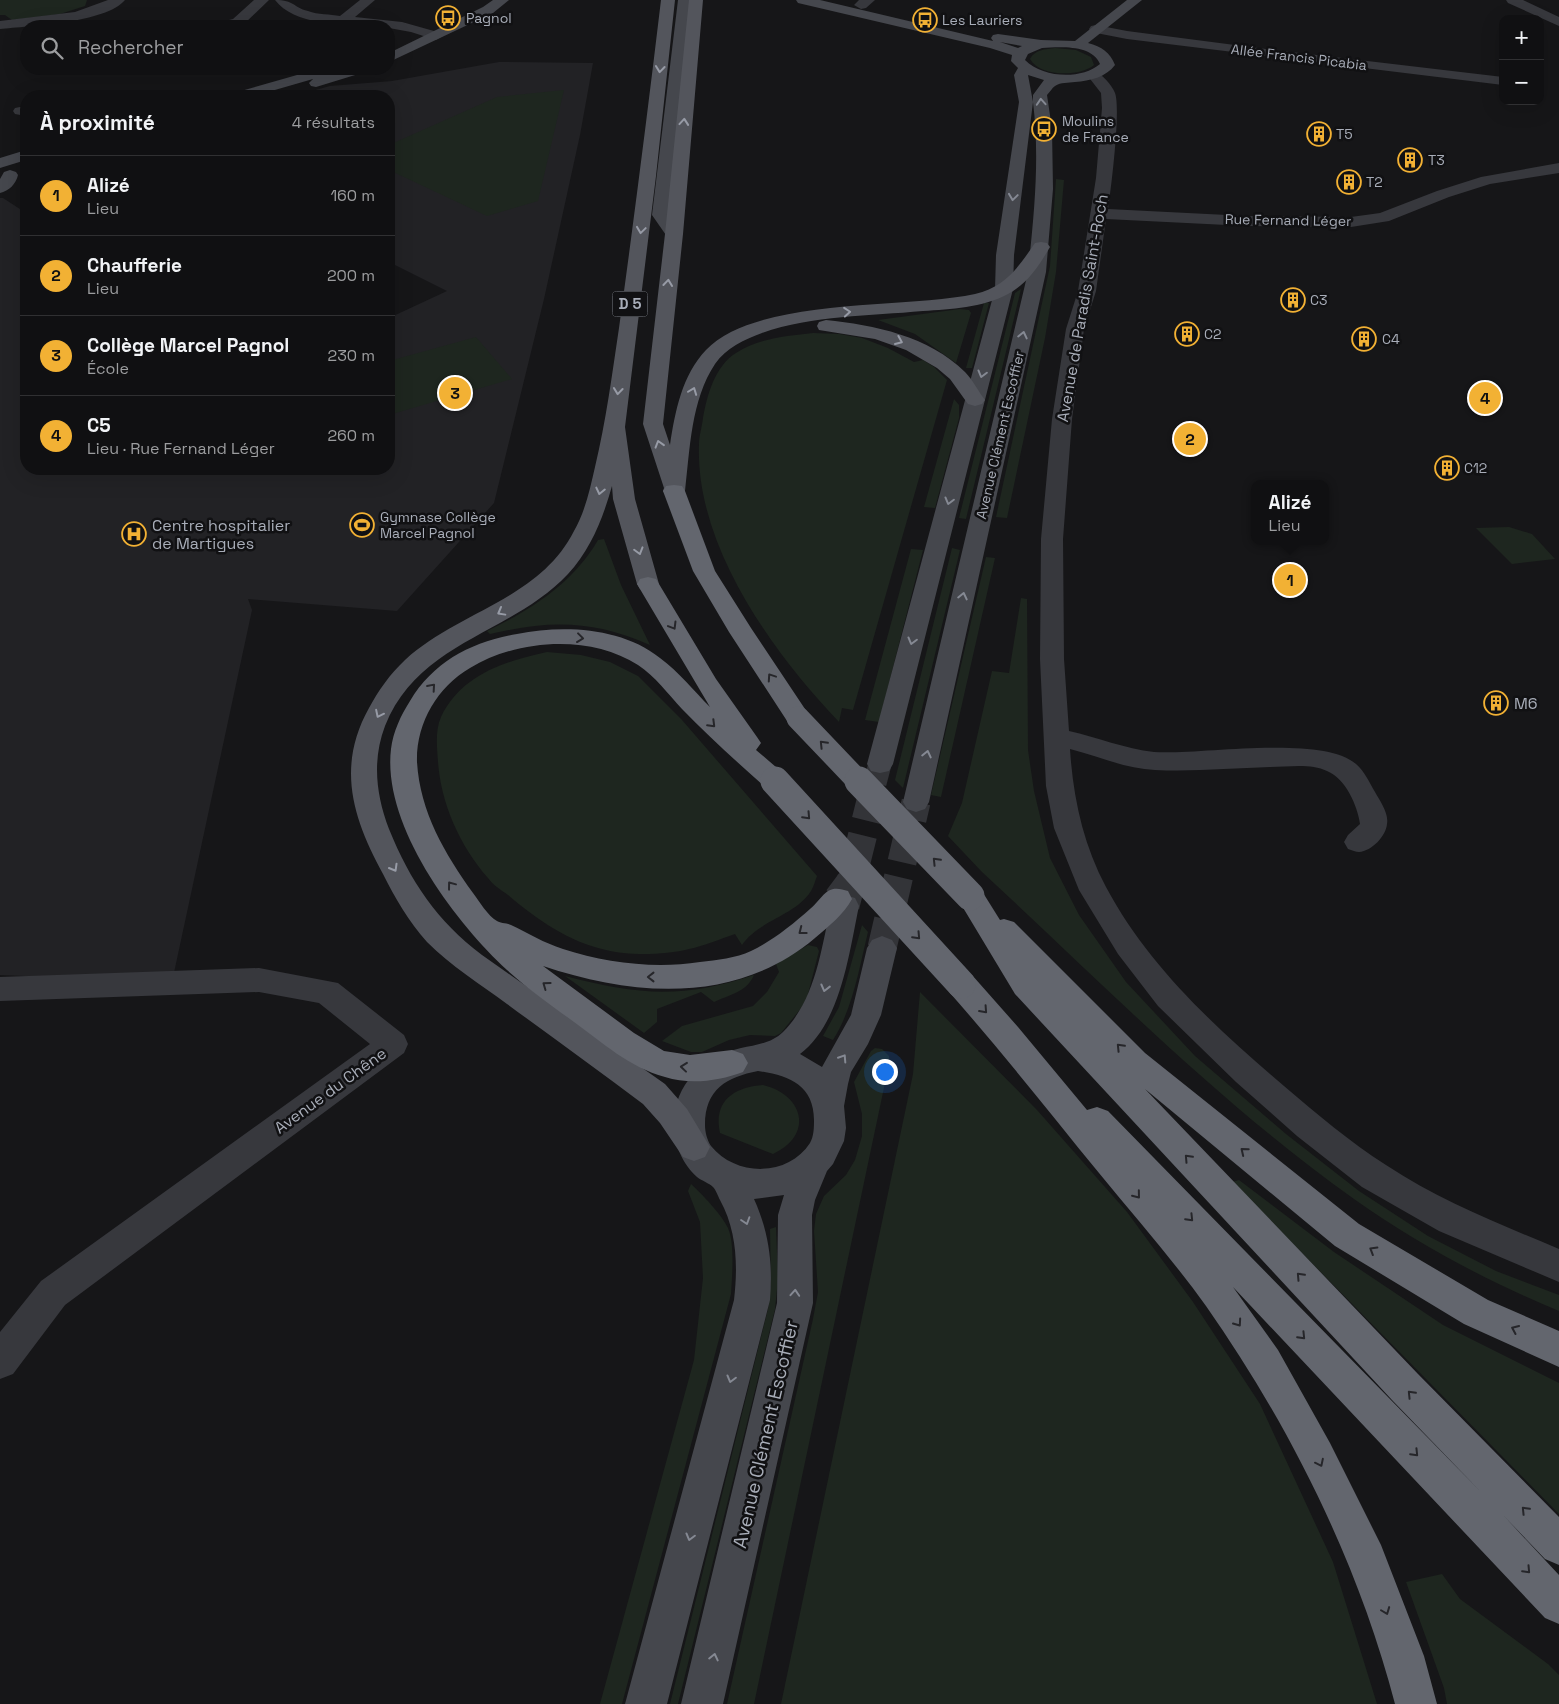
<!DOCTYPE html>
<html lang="fr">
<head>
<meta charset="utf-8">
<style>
	body { margin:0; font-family:"Space Grotesk",sans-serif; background:#1e1e20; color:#f1f3f6 }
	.controls { position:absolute; right:15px; top:15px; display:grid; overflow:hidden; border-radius:10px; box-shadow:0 5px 20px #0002 }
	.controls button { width:45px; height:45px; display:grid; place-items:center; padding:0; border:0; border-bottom:1px solid #303032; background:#101012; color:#f1f3f6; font:25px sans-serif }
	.you { position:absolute; left:884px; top:1071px; width:18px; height:18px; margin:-12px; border:4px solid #fff; border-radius:50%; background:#1a73e8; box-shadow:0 0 0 8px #1a73e833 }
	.badge { display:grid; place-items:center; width:32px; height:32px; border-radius:50%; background:#f2b134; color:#111; font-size:16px; font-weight:700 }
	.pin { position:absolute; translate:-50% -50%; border:2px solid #fff; box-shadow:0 1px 5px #0006 }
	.popup { position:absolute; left:1251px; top:480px; width:78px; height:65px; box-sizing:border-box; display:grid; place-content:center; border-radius:10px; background:#101012; filter:drop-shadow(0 1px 4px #0005); font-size:16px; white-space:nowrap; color:#9c9d9f }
	.popup b { font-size:19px; color:#f1f3f6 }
	.popup::after { content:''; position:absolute; left:50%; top:100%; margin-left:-10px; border:10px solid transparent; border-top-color:#101012 }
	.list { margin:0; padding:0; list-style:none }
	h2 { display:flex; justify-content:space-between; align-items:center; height:65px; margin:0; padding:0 20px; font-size:21px }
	h2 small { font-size:16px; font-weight:400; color:#9c9d9f }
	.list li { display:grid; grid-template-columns:32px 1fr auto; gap:15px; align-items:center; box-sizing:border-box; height:80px; padding:0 20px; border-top:1px solid #303032 }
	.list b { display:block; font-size:19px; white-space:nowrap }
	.list p { margin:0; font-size:16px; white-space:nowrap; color:#9c9d9f }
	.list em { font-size:16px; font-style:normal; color:#9c9d9f }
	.icon { flex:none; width:28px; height:28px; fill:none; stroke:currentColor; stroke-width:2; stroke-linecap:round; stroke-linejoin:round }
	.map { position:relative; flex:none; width:1559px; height:1704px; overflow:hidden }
	.search { position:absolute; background:#101012; box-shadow:0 5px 20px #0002; left:20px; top:20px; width:375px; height:55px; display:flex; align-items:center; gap:12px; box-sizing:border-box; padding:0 18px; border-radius:20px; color:#9c9d9f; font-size:19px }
	.panel { position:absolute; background:#101012; box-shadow:0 5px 20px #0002; left:20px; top:90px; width:375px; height:385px; border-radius:20px }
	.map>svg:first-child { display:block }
	.built { fill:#222225 }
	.green { fill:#1e261f }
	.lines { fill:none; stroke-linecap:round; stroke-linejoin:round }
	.secondary-tunnel-far1 { stroke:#333438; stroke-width:23; stroke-dasharray:23 12; stroke-linecap:butt }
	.secondary-tunnel { stroke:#333438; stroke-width:29; stroke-dasharray:29 15; stroke-linecap:butt }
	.highway-tunnel { stroke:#333438; stroke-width:29; stroke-dasharray:29 15; stroke-linecap:butt }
	.street { fill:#37383d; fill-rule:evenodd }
	.secondary { fill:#45474d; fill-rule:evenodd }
	.primary { fill:#53555c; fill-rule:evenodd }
	.highway { fill:#63666e; fill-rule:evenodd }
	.highway-bridge-far1 { stroke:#63666e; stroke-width:23 }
	.highway-bridge { stroke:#63666e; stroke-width:29 }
	.oneway { stroke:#979ba6 }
	.oneway2 { stroke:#858993 }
	.oneway3 { stroke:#26262a }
	.labels { text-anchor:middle; stroke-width:5; stroke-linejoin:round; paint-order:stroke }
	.far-poi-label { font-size:14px; fill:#a8adb8; stroke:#111113; text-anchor:start }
	.far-street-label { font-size:14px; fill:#a8adb8; stroke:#111113 }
	.shield { fill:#111113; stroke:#7b7e86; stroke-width:1 }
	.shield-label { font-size:15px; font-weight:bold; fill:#a8adb8 }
	.street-label { font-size:16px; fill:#a8adb8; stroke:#111113 }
	.poi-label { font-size:16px; fill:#a8adb8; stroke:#111113; text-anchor:start }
	.near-street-label { font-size:19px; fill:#a8adb8; stroke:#111113 }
</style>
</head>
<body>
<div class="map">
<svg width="1559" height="1704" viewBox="0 0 1559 1704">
	<rect width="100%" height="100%" fill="#161618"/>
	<!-- built -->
	<path class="built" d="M 499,62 L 593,63 L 580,135 L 544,299 L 494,503 L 397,611 L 248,599 L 252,610 L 172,982 L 0,975 L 0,198 L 3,198 L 26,213 L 26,469 L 389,469 L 389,318 L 447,291 L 389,262 L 389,96 L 294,96 L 330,86 L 392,81 Z"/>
	<!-- green -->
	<path class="green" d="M 0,0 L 87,0 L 85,6 L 60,14 L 12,20 L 5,15 L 0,15 Z
		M 1055,48 L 1076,50 L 1091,57 L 1094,65 C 1080,77 1040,77 1030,59 C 1034,50 1046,49 1055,48 Z
		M 564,90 L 538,201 L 487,216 L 389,170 L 389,145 L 497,97 Z
		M 1056,179 L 1064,180 L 1056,272 L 1045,338 L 1007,518 L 996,517 L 1050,266 Z
		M 1021,289 L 966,519 L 959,518 L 1015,293 Z
		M 984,303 L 989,303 L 972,368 L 966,368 Z
		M 960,309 L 969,310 L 971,313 L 956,363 L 915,334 L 878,320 Z
		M 813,333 L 839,334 L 862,338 L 888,348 L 914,362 L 923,360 L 934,367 L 947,380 L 853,710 L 842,708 L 839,722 C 772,652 695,545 699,444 C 699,436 702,427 703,418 C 707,395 715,366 736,353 C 759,338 787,336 813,333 Z
		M 476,337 L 512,379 L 389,415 L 389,361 Z
		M 954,399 L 959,405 L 959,418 L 935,508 L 924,507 Z
		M 1509,527 L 1532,534 L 1555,559 L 1512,564 L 1476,528 Z
		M 604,539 L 621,585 L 650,645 C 593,620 550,620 490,634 L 487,631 C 531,610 573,583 598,540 Z
		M 952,548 L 960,550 L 903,788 L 895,780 Z
		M 911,549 L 923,550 L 879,722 L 865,720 Z
		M 986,557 L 995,558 L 941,797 L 931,795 Z
		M 1021,598 L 1027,599 L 1028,750 L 1034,791 L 1050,858 L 1079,915 L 1126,982 L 1195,1056 L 1286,1134 L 1359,1191 L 1428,1236 L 1496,1271 L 1559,1295 L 1559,1311 C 1487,1281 1417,1244 1354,1199 C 1219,1103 1103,984 982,872 L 948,836 L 962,803 L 992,671 L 1009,673 Z
		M 547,652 L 581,655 L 610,662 L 638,676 L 682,720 L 817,876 C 815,881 814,886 811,891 C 795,916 759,920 742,945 L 735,934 C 720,939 704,946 689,949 C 665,955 629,956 606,950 C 569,942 536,919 508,895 C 501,890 493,885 488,878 C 460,846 441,804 438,762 C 437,748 435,730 441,717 C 461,675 505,661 547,652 Z
		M 862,925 L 868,932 C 859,969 853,1008 833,1040 L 823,1036 L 839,1007 Z
		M 808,945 L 817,947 L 819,951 L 807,998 L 802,1007 L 781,1033 L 775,1036 L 750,1035 L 729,1040 L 702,1052 L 691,1052 L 662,1041 L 682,1026 L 753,1006 L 767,992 L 779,972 L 776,964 Z
		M 754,975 C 747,992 729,995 714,1002 L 701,992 L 657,1009 L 657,1022 L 644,1033 L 565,976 C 637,995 683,999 754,975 Z
		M 920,992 L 1037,1110 L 1127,1212 L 1193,1302 L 1260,1404 L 1333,1562 L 1377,1704 L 781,1704 L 913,1074 Z
		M 875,1048 L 882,1049 L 889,1056 L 889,1064 L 754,1704 L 727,1704 L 813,1319 L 818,1292 L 814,1231 L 816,1214 L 824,1196 L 846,1175 L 855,1160 L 862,1136 L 862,1114 L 854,1082 L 871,1051 Z
		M 763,1085 C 804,1095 814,1135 773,1154 L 720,1133 C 713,1101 734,1087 763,1085 Z
		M 1239,1180 L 1334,1252 L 1443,1325 L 1559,1383 L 1559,1514 L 1232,1182 Z
		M 691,1184 C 702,1194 722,1215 728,1228 C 735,1244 732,1277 731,1294 L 622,1704 L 600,1704 L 694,1360 L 703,1278 L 700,1222 L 688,1191 Z
		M 776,1227 L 778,1279 L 775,1309 L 678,1704 L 670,1704 L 768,1309 L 771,1282 L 770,1229 Z
		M 1442,1574 L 1460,1599 L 1548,1664 L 1559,1675 L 1559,1704 L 1447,1704 L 1444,1688 L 1406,1582 Z"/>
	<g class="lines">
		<!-- secondary-tunnel-far1 -->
		<path class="secondary-tunnel-far1" d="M 875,783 L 880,764"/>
		<!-- secondary-tunnel -->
		<path class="secondary-tunnel" d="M 845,906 L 876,781
			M 882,948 L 916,802"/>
		<!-- highway-tunnel -->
		<path class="highway-tunnel" d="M 838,899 L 853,879"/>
		<!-- street -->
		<path class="street" d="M 108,0 L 125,0 C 106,23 28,26 0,29 L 0,21 L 75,12 Z
			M 254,0 L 269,0 L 243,25 L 215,26 L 217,23 L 233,19 Z
			M 275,0 C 295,0 292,7 308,11 C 318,15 330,14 340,16 L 360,0 L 375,0 L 355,17 L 402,22 L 441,33 L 443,36 L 436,40 L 411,32 L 389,28 L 389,26 C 357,26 296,28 275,0 Z
			M 859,0 L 875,0 L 866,8 L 861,9 L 854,5 Z
			M 1506,0 L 1523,0 L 1559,17 L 1559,26 L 1508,3 Z
			M 1096,25 L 1127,31 L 1258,48 L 1503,77 L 1503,85 L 1127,39 L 1091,32 L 1089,29 L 1091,26 Z
			M 1094,71 C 1101,73 1112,85 1115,93 C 1121,109 1111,189 1108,209 L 1247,216 L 1351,217 L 1380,213 L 1437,191 L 1481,177 L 1559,163 L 1559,173 L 1490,184 L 1449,197 L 1389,221 L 1351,227 L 1247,226 L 1106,219 L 1096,291 L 1084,329 L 1072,419 L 1063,539 L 1064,659 L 1069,731 C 1097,737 1125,749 1154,752 C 1201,755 1322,734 1356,764 C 1365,772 1369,782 1375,792 C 1380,801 1389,813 1387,824 C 1386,836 1372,851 1359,852 C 1356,852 1352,850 1348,849 L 1344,842 L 1348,835 L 1360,824 C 1357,805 1346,779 1327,771 C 1311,763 1288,767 1270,767 C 1232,768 1193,772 1155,770 C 1126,769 1098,756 1070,749 C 1073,797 1083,844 1106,887 C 1148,966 1217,1029 1284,1086 C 1317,1114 1350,1142 1386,1165 C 1440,1201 1500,1224 1559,1249 L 1559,1282 L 1439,1231 L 1362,1187 L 1297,1136 L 1236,1082 L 1158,1006 L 1118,954 L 1079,890 L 1054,828 L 1046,786 L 1040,659 L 1041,539 L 1052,419 L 1066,329 L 1078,291 L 1096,178 L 1102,108 L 1101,93 L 1087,75 L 1089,72 Z
			M 20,107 L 26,108 L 26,116 L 15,114 L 13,111 L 15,108 Z
			M 259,968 L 338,983 L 404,1035 L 408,1044 L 404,1053 L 65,1305 L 13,1374 L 0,1379 L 0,1332 L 41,1281 L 370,1044 L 319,1003 L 259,992 L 0,1001 L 0,977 Z"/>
		<!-- secondary -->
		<path class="secondary" d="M 493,0 L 509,0 L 493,13 L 389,62 L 389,53 L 483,7 Z
			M 678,0 L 692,0 L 668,215 L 683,234 L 680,238 L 668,238 L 652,215 Z
			M 796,0 L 820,0 L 993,41 L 991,38 L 993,35 L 998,34 L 1041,40 L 1075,41 L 1127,0 L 1142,0 L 1088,43 C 1102,47 1110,52 1115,65 C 1106,77 1090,81 1075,82 C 1068,83 1061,82 1055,86 C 1052,88 1050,92 1047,95 L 1052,129 L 1053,189 L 1046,272 L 929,802 L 925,809 L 916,812 L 907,809 L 903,802 L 1028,272 C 1034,215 1040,159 1033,102 L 1014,255 L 1013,289 L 893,764 L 889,771 L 880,773 L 871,771 L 867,764 L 995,289 L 996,255 L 1019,102 L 1014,75 L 1018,68 L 1011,61 L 1012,55 L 990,48 L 798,3 ZM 1000,42 L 1022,46 L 1018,48 ZM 1042,48 C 1059,47 1092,44 1100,64 C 1081,80 1043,78 1025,60 L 1028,54 ZM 1028,75 L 1044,80 L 1033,95 L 1033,102 Z
			M 318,69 L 340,69 L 339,71 L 346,69 L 367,69 L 365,72 L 316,87 L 311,86 L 309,83 L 313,79 L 254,96 L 232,96 L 234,93 Z
			M 26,150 L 26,160 L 0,168 L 0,158 Z
			M 10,170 L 16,172 L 18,175 C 16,184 9,191 0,193 L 0,179 L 4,172 Z
			M 845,895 L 855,898 L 859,906 C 849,953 841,1023 800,1054 L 822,1067 L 851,1015 L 867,948 L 872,940 L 882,936 L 892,940 L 897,948 L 881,1015 L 868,1044 L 851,1072 L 848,1084 L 844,1106 L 846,1128 L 844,1141 L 833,1164 L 827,1171 L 815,1200 L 812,1215 L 813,1303 L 723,1704 L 681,1704 L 777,1303 L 778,1215 L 784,1195 L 754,1199 C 769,1232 773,1264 770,1300 L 667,1704 L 625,1704 L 734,1300 C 738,1266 737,1231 720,1200 C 718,1196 716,1190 713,1187 C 709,1183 702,1181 697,1177 C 681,1163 670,1136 674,1115 C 680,1078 706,1056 741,1048 C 756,1045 772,1043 783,1032 C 816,999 821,949 831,906 L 835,898 ZM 758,1071 C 788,1075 814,1085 814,1120 C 814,1127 814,1136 810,1143 C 788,1177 736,1177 711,1146 C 707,1140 705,1132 705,1125 C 705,1089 727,1077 758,1071 Z"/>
		<!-- primary -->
		<path class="primary" d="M 661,0 L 675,0 L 656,176 L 625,427 L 635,499 L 659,584 L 656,589 L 648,591 L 640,589 L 637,584 L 613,499 L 612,486 C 603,518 591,549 568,574 C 512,634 419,641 385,726 C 372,760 376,795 389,829 C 410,881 437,921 482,955 L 665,1084 L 687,1109 L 710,1147 L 705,1157 L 694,1161 L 683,1157 L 660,1123 L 643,1104 C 598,1070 552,1037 507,1004 C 480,984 451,966 427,942 C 409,922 395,898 383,874 C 353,819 336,767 369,708 C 378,691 390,674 405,660 C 458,611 539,600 574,531 C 585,512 590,489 595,467 C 606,421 612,375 619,328 C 634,219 648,109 661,0 Z
			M 689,0 L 703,0 L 683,234 L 663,424 L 670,445 C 675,412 682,375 706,350 C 756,297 905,309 975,294 C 1006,286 1017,269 1035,243 L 1041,242 L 1047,243 L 1050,247 C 1039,266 1027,284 1008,294 C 982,308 951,309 923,311 C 870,316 813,315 762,333 C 745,339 726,348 715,364 C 691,400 690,449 685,491 L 682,496 L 674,497 L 666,496 L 663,491 L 664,488 L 643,424 L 665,234 Z
			M 826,320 C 874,325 929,336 965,372 C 973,380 978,391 985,400 L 982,404 L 975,406 L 968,404 L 950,379 L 937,368 L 906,350 L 875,339 L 819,330 L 817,326 L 819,322 Z"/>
		<!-- highway -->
		<path class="highway" d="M 674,485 L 682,486 L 685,491 L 715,571 L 751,628 L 811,718 L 807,724 L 798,727 L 789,724 L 729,632 L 693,571 L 663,491 L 666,486 Z
			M 648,577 L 656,579 L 716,679 L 757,737 L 761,743 L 756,750 L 783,773 L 787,780 L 783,787 L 774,789 L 765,787 C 736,761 708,736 682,709 C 668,694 655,676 638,665 C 590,634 518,639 470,668 C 437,687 416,724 417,762 C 420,812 445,854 473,893 C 479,901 488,916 497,921 C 499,923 507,923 511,925 C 528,933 544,943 563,949 C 606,963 655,969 700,962 C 717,960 736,958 751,951 C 772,941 792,925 810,909 C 816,904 822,895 828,891 C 835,887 841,889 848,891 L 852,899 C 844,914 829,926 815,938 C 737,1004 635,997 543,966 L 634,1033 L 664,1051 L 690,1055 L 732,1050 L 743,1054 L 748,1063 L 743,1072 C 719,1081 690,1085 665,1077 C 629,1067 603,1043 574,1022 C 551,1005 528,989 507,970 C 454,921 382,825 391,749 C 393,732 401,715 410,701 C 434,661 472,642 517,634 C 563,625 621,627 660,658 C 679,672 694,691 710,707 L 637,584 L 640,579 Z
			M 970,885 L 980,888 L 1000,920 L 1004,919 L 1014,922 L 1145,1053 L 1359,1224 L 1488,1300 L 1559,1331 L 1559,1367 L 1464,1324 L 1335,1246 L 1145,1089 L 1418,1374 L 1559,1517 L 1559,1565 L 1545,1559 L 1503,1515 L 1559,1575 L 1559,1624 L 1545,1618 L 1233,1287 L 1278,1350 L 1330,1443 L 1381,1545 L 1424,1656 L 1437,1704 L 1395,1704 C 1358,1562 1290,1426 1206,1306 C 1173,1260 1135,1217 1099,1173 C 1050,1113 1002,1052 950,993 L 946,984 L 950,975 L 961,972 L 972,975 L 1018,1027 L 1087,1110 L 1097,1107 L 1108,1111 L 1481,1492 L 1392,1400 L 1015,994 L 956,896 L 960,888 Z"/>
		<!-- highway-bridge-far1 -->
		<path class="highway-bridge-far1" d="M 798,718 L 860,783
			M 774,780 L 776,783"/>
		<!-- highway-bridge -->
		<path class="highway-bridge" d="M 775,781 L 961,984
			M 859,781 L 970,896"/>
	</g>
	<!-- one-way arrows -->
	<defs><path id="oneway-chevron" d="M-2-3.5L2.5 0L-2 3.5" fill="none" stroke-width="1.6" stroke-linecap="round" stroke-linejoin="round" transform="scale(1.25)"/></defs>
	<g class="oneway">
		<use href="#oneway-chevron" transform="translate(660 69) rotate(96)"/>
		<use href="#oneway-chevron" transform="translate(684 122) rotate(-85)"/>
		<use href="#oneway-chevron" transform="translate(641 230) rotate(98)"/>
		<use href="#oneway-chevron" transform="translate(668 283) rotate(-84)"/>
		<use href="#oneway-chevron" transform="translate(847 312) rotate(-5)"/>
		<use href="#oneway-chevron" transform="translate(899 341) rotate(23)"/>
		<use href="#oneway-chevron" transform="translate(618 391) rotate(96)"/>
		<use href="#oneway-chevron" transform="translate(693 391) rotate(-69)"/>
		<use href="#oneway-chevron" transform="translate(659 444) rotate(-107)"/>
		<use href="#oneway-chevron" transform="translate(600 491) rotate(103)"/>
		<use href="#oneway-chevron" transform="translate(639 551) rotate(74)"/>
		<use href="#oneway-chevron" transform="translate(501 612) rotate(151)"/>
		<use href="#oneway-chevron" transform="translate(379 714) rotate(116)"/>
		<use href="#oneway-chevron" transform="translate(394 868) rotate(60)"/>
	</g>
	<g class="oneway2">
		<use href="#oneway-chevron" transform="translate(1041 102) rotate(-94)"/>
		<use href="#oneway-chevron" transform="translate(1013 197) rotate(98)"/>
		<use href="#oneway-chevron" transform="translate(1023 335) rotate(-77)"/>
		<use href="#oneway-chevron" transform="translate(982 374) rotate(105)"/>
		<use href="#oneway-chevron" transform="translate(949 501) rotate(105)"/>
		<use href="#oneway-chevron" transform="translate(963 596) rotate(-77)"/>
		<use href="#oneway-chevron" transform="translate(912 641) rotate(105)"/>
		<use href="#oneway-chevron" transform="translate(927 754) rotate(-77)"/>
		<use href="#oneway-chevron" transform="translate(825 988) rotate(104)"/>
		<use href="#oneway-chevron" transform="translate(843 1058) rotate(-57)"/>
		<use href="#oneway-chevron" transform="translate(746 1221) rotate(72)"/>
		<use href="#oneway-chevron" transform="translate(795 1293) rotate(-86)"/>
		<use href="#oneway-chevron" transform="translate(731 1379) rotate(105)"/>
		<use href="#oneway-chevron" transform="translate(690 1537) rotate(105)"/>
		<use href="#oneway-chevron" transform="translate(714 1657) rotate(-77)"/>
	</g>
	<g class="oneway3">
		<use href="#oneway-chevron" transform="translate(673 626) rotate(59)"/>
		<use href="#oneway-chevron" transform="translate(580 638) rotate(7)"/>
		<use href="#oneway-chevron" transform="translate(771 677) rotate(-124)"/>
		<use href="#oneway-chevron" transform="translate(432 687) rotate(-49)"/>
		<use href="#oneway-chevron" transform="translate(712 724) rotate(45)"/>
		<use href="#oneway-chevron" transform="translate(823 744) rotate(-134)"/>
		<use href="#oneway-chevron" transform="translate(807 816) rotate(47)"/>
		<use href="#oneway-chevron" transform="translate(936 861) rotate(-134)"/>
		<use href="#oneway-chevron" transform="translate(451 885) rotate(-127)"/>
		<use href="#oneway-chevron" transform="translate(802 931) rotate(142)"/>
		<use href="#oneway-chevron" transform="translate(917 936) rotate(47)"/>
		<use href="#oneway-chevron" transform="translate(651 977) rotate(-180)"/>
		<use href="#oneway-chevron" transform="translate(546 985) rotate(-144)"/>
		<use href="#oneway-chevron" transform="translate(984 1010) rotate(48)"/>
		<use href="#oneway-chevron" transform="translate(1120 1047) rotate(-134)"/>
		<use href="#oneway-chevron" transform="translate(684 1067) rotate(-174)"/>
		<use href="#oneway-chevron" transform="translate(1244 1151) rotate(-141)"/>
		<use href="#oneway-chevron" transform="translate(1188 1158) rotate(-133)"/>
		<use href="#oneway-chevron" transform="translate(1137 1195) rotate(51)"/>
		<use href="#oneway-chevron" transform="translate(1190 1218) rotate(46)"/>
		<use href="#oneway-chevron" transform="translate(1373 1250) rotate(-149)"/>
		<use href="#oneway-chevron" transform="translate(1300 1276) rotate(-133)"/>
		<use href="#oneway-chevron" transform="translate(1238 1323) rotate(55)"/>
		<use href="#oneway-chevron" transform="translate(1515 1329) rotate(-156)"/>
		<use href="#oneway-chevron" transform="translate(1302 1336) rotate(46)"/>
		<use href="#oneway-chevron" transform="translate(1411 1394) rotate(-134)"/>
		<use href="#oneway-chevron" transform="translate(1415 1453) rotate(46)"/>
		<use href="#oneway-chevron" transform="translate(1320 1463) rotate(64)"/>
		<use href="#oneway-chevron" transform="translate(1525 1510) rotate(-134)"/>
		<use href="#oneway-chevron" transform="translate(1527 1570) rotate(47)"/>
		<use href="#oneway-chevron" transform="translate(1386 1611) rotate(69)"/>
	</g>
	<!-- icons -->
	<defs>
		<g id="bus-ring" transform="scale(1.25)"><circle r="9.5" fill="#111113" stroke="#f2b134" stroke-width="1.5"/><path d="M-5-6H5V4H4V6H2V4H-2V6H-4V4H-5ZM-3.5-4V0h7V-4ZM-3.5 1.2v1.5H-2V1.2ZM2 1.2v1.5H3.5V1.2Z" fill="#f2b134"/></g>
		<g id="building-ring" transform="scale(1.25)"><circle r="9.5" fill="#111113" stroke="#f2b134" stroke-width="1.5"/><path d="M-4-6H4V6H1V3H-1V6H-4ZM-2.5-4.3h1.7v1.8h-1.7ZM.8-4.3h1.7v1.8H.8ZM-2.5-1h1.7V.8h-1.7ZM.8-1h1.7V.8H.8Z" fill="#f2b134"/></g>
		<g id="stadium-ring" transform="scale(1.25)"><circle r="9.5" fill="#111113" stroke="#f2b134" stroke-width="1.5"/><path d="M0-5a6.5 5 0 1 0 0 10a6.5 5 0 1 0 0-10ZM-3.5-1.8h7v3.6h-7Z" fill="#f2b134"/></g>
		<g id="hospital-ring" transform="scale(1.25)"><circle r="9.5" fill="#111113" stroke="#f2b134" stroke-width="1.5"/><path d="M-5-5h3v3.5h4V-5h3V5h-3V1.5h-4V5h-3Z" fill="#f2b134"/></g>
	</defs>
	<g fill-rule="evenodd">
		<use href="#bus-ring" x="448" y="18"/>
		<use href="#bus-ring" x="925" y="20"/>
		<use href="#bus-ring" x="1044" y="129"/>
		<use href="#building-ring" x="1319" y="134"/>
		<use href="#building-ring" x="1410" y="160"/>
		<use href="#building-ring" x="1349" y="182"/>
		<use href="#building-ring" x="1293" y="300"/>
		<use href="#building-ring" x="1187" y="334"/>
		<use href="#building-ring" x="1364" y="339"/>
		<use href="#building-ring" x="1447" y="468"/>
		<use href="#stadium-ring" x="362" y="525"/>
		<use href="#hospital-ring" x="134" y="534"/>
		<use href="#building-ring" x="1496" y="703"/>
	</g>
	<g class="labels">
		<!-- far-poi labels -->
		<g class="far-poi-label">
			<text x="466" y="23">Pagnol</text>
			<text x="942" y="25">Les Lauriers</text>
			<text x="1062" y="126">Moulins<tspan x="1062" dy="16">de France</tspan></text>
			<text x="1336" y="139">T5</text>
			<text x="1428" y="165">T3</text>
			<text x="1366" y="187">T2</text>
			<text x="1310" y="305">C3</text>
			<text x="1204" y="339">C2</text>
			<text x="1382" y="344">C4</text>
			<text x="1464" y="473">C12</text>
			<text x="380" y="522">Gymnase Collège<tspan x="380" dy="16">Marcel Pagnol</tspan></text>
		</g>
		<!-- far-street labels -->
		<g class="far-street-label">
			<text transform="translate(1299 57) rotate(7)" y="5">Allée Francis Picabia</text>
			<text transform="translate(1288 220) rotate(1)" y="5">Rue Fernand Léger</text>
			<text transform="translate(1000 435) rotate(-77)" y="5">Avenue Clément Escoffier</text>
		</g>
		<!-- shield labels -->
		<rect class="shield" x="612.5" y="291.5" width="35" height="25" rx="4"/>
		<g class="shield-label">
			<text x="630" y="309">D 5</text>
		</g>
		<!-- street labels -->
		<g class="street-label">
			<text transform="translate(1082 308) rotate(-80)" y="6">Avenue de Paradis Saint-Roch</text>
			<text transform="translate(330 1090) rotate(-36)" y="6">Avenue du Chêne</text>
		</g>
		<!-- poi labels -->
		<g class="poi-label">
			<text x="152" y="531">Centre hospitalier<tspan x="152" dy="18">de Martigues</tspan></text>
			<text x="1514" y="709">M6</text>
		</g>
		<!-- near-street labels -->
		<g class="near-street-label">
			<text transform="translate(765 1434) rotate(-77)" y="7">Avenue Clément Escoffier</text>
		</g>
	</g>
</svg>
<div class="controls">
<button>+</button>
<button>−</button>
</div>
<div class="you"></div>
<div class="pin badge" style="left:1290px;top:580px">1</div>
<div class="popup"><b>Alizé</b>Lieu</div>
<div class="pin badge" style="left:1190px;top:439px">2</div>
<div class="pin badge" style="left:455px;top:393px">3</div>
<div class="pin badge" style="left:1485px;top:398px">4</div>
<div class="search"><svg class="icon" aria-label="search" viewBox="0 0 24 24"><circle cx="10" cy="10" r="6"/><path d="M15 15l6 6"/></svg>Rechercher</div>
<section class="panel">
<h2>À proximité<small>4 résultats</small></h2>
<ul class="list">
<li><span class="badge">1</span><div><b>Alizé</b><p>Lieu</p></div><em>160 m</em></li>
<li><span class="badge">2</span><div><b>Chaufferie</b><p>Lieu</p></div><em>200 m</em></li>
<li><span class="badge">3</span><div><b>Collège Marcel Pagnol</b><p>École</p></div><em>230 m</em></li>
<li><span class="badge">4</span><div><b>C5</b><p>Lieu · Rue Fernand Léger</p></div><em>260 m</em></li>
</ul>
</section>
</div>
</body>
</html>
